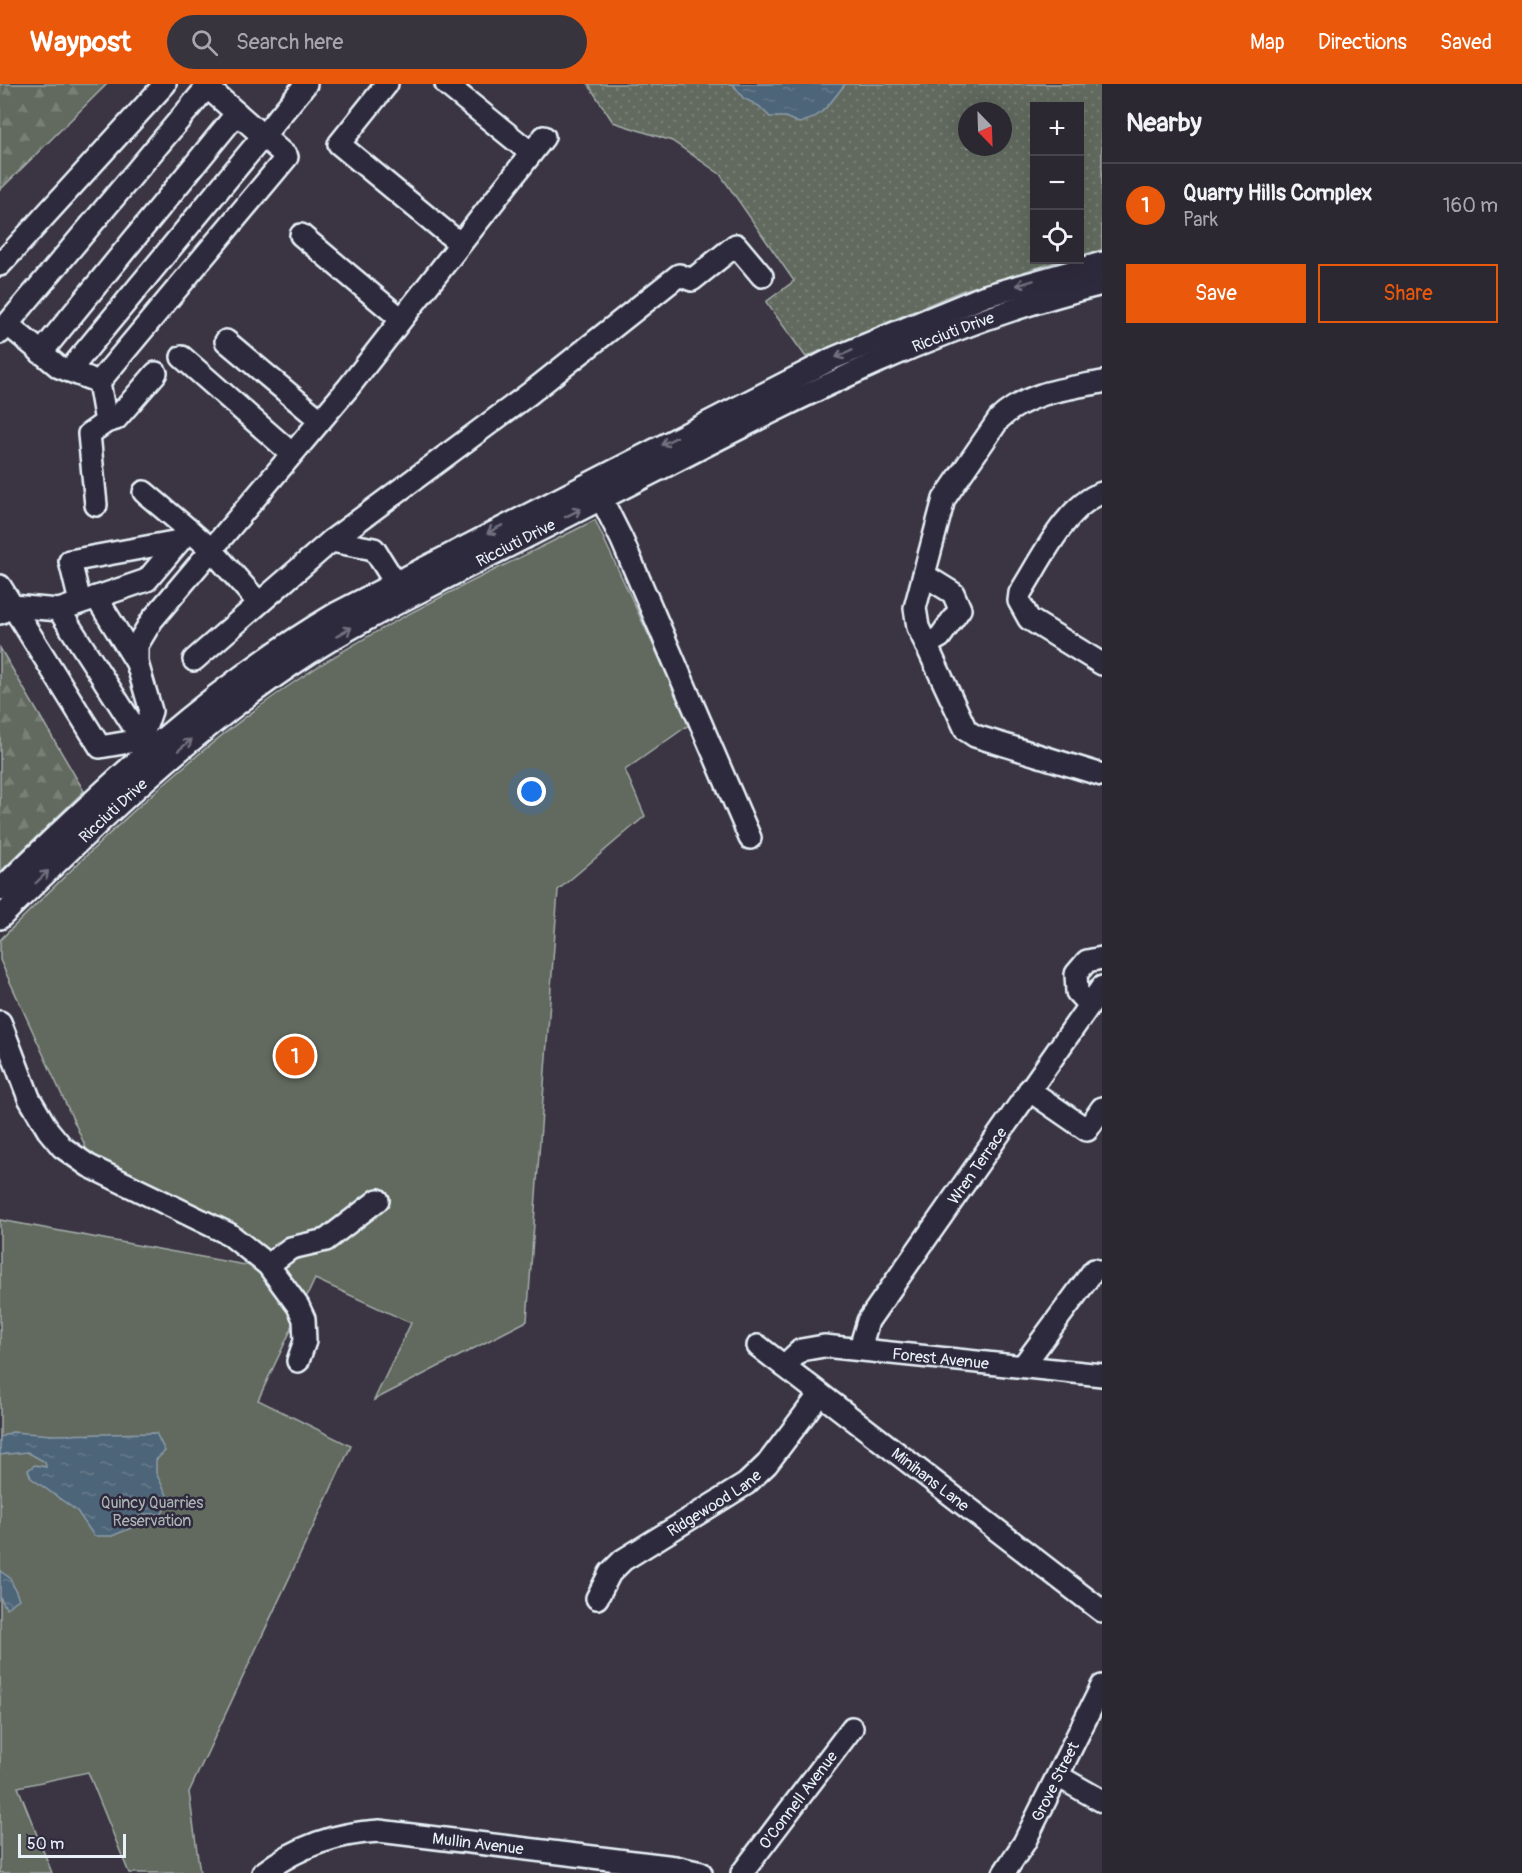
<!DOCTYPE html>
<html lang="en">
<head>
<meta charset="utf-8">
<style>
	body { margin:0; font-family:Pangolin,sans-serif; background:#38343e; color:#f1f3f6 }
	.controls { position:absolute; right:18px; top:18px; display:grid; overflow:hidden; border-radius:0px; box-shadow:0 6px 24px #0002 }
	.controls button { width:54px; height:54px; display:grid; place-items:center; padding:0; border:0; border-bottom:2px solid #48444d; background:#2c2832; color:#f1f3f6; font:30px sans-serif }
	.compass { position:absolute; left:958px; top:18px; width:54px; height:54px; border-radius:50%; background:#2c2832; box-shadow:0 6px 24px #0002; rotate:157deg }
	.scale { position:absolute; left:18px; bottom:15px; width:108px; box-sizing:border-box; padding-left:6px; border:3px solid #e8f1f8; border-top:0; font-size:16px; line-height:21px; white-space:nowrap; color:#e8f1f8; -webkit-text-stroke:4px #2f2a3d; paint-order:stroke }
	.you { position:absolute; left:532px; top:708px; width:21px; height:21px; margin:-15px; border:4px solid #fff; border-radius:50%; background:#1a73e8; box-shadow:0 0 0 9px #1a73e833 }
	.badge { display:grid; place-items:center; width:39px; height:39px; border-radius:50%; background:#ea580c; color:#fff; font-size:20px; font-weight:700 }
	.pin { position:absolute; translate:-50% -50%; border:3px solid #fff; box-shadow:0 2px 6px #0006 }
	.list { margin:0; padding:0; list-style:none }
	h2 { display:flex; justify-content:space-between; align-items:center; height:78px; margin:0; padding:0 24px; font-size:26px }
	h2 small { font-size:20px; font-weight:400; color:#a6a6ac }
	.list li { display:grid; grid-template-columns:39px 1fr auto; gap:18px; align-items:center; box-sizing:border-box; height:84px; padding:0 24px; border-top:2px solid #48444d }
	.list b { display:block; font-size:22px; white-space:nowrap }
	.list p { margin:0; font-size:20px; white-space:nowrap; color:#a6a6ac }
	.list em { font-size:20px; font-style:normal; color:#a6a6ac }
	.actions { display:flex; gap:12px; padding:18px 24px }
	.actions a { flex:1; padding:14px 0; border:2px solid #ea580c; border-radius:0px; text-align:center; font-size:21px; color:#ea580c }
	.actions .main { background:#ea580c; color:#fff }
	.icon { flex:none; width:33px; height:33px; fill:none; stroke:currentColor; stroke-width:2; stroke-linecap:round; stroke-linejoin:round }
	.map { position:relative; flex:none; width:1102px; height:1789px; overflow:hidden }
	header { display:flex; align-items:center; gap:36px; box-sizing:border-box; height:84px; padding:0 30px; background:#ea580c; color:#fff }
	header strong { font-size:28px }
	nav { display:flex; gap:33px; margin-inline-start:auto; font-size:21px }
	.search { width:420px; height:54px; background:#38343e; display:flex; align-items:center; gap:15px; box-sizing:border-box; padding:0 21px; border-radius:33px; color:#a6a6ac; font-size:22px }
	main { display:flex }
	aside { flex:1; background:#2c2832 }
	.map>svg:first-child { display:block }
	.grass { fill:url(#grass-dots); stroke:#a5aeab; stroke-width:1.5; fill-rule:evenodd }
	.forest { fill:url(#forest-firs); stroke:#a5aeab; stroke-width:1.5 }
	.green { fill:#626a5e; stroke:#a5aeab; stroke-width:1.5 }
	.water { fill:url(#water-ripples); stroke:#8c9dab; stroke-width:1.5 }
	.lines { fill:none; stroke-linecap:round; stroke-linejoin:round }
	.minor-casing { stroke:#e8f1f8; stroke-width:26 }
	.minor { stroke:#2f2a3d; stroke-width:21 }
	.oneway { stroke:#70707e }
	.labels { text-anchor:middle; stroke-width:5; stroke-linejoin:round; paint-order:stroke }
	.street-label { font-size:16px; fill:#e8f1f8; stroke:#2f2a3d }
	.park-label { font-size:16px; fill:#acb4b3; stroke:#2f2a3d }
</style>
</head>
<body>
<header>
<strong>Waypost</strong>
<div class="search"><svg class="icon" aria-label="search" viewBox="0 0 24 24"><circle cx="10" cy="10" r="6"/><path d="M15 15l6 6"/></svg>Search here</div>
<nav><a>Map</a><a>Directions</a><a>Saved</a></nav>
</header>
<main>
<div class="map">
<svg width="1102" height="1789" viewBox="0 0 1102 1789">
	<defs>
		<pattern id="grass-dots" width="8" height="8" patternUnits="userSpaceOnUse" patternTransform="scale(1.5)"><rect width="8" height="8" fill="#626a5e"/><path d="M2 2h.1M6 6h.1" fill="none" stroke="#788076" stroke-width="1.8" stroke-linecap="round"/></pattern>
		<pattern id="forest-firs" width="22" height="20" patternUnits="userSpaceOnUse" patternTransform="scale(1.5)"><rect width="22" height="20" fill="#626a5e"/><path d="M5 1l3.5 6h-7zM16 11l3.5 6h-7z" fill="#788076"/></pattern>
		<pattern id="water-ripples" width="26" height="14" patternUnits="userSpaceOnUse" patternTransform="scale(1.5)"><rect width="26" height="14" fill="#4e6578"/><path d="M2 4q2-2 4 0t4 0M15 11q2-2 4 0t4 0" fill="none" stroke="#687c8c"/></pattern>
	</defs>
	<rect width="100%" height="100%" fill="#3b3543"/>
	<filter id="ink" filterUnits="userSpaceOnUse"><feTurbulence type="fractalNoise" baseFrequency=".0167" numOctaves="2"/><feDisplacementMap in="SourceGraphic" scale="12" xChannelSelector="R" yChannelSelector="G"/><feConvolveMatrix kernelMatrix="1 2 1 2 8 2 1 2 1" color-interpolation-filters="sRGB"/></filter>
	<g filter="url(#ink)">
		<!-- grass -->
		<path class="grass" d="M 588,0 L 1102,0 L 1102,166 L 1080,171 L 1080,22 L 1034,22 L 1034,176 L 1062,176 L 961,207 L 806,273 L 766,218 L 794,197 L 720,90 L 672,57 L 613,38 ZM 967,27 L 1003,27 L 1003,63 L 967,63 Z"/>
		<!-- forest -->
		<path class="forest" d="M 0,0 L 107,0 L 0,106 Z
			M 0,564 L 84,707 L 0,788 Z"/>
		<!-- green -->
		<path class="green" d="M 595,436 L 690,640 L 625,686 L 645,732 L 558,806 L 527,1237 L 374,1316 L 411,1239 L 315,1195 L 258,1316 L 351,1362 L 189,1708 L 200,1789 L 129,1789 L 88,1688 L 18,1703 L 52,1789 L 0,1789 L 0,1136 L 284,1188 L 264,1163 L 215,1130 L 88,1068 L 0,876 L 0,856 C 91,766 181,676 287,603 C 383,537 491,489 595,436 Z"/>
		<!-- water -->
		<path class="water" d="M 733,0 L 845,0 C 832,17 821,35 799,39 L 785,33 L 770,33 L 759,22 L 743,14 Z
			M 12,1348 L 53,1351 L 156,1349 L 165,1367 L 156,1376 L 156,1389 L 169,1415 L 162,1430 L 141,1430 L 136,1442 L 112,1452 L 94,1452 L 77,1427 L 31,1394 L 28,1386 L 35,1381 L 46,1383 L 45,1378 L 27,1368 L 0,1371 L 0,1353 Z
			M 0,1487 L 10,1494 L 19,1515 L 6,1524 L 0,1513 Z"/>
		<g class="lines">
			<!-- minor casing -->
			<g class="minor-casing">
				<g id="minor">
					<path d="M 387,0 L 339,60 L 459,159"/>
					<path d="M 446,0 L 531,69"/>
					<path d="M 301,151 L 400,234"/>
					<path d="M 0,181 L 165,0"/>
					<path d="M 7,240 L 59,283 L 99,298"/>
					<path d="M 0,249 L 207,3 L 287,73 L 99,298 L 106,338"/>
					<path d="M 226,257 L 320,336"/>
					<path d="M 41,269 L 237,29"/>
					<path d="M 182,273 L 291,369"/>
					<path d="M 69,287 L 306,0"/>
					<path d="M 1102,298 C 1065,305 1028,308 999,335 L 944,415 L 915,524 L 918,543 L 966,646 L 975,652 L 1102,691"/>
					<path d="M 595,402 L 622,456 L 750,754"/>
					<path d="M 144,408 L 189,446"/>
					<path d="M 1102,409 C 1066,421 1040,478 1020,509 L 1019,517 L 1029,535 L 1102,580"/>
					<path d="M 96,421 L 89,350 L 106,338 L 116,335 L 156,289"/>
					<path d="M 331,457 L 374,465 L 401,508"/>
					<path d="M 924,491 L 953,509 L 960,525 L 940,553 L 926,561"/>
					<path d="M 0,502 L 100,663 L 141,656"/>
					<path d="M 96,513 L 137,579"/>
					<path d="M 80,518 L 70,477 L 179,457"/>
					<path d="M 59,526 L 147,496 L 189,446 L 211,465 L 259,519"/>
					<path d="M 0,529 L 12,522 L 59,526 L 147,663"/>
					<path d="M 194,576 L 331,457 L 529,310 L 679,191 L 692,196 L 736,161 L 762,192"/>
					<path d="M 141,656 L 151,627 L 137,579 L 137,561 L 152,536 L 348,304 L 544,53"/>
					<path d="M 0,806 C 104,704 210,604 337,529 L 834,274 L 985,212 L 1102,179"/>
					<path id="s1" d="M 0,834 C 97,739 194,644 308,570 C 357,538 410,513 461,486 C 528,452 595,418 662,384 C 805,310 945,238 1102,200"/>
					<path d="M 1088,920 L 1077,908 L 1076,890 L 1087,877 L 1102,874"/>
					<path d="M 0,938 L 29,1014 L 48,1046 L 62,1063 L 89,1082 L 229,1150 L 268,1181 L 298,1222 L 304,1235 L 305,1257 L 298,1277"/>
					<path d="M 1029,1006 L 1087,1046 L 1102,1024"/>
					<path d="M 268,1181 L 291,1164 L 326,1156 L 378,1116"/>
					<path id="s2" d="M 758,1262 L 1102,1527"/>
					<path id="s3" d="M 860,1264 L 868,1237 L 1102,903"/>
					<path id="s4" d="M 784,1282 L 801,1266 L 824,1262 L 1102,1291"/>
					<path d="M 1023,1282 L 1094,1186"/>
					<path id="s5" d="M 597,1514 L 610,1489 L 623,1476 L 746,1400 L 767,1380 L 820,1310"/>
					<path d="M 1058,1692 L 1102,1717"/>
					<path id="s6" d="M 263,1789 C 297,1763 336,1749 379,1747 L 675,1783 L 701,1789"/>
					<path id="s7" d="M 742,1789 L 852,1644"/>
					<path id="s8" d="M 1004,1789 L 1024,1759 L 1102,1602"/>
				</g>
			</g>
			<!-- minor -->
			<use href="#minor" class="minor"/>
		</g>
		<!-- one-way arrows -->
		<defs><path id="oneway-shaft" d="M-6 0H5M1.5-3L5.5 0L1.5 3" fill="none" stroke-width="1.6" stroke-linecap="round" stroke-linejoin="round" transform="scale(1.5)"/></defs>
		<g class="oneway">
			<use href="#oneway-shaft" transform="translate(1025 199) rotate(163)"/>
			<use href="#oneway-shaft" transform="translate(844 270) rotate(156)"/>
			<use href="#oneway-shaft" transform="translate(669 357) rotate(153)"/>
			<use href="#oneway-shaft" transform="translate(573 429) rotate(-27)"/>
			<use href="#oneway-shaft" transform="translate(495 445) rotate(153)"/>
			<use href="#oneway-shaft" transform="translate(344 548) rotate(-30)"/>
			<use href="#oneway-shaft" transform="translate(185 661) rotate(-39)"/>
			<use href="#oneway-shaft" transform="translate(42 793) rotate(-44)"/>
		</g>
	</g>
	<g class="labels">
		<!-- street labels -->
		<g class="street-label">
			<text dy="6" stroke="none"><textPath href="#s1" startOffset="1128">Ricciuti Drive</textPath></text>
			<text dy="6" stroke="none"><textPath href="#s1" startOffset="642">Ricciuti Drive</textPath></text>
			<text dy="6" stroke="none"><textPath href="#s1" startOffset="156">Ricciuti Drive</textPath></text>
			<text dy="6" stroke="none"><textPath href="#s3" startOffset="218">Wren Terrace</textPath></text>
			<text dy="6" stroke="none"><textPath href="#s4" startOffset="164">Forest Avenue</textPath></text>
			<text dy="6" stroke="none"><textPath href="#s2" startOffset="218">Minihans Lane</textPath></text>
			<text dy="6" stroke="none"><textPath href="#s5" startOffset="154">Ridgewood Lane</textPath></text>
			<text dy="6" stroke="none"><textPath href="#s8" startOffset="105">Grove Street</textPath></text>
			<text dy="6" stroke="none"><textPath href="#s7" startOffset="92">O'Connell Avenue</textPath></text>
			<text dy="6" stroke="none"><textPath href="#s6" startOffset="225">Mullin Avenue</textPath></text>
		</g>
		<!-- park labels -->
		<g class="park-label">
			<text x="152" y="1424">Quincy Quarries<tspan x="152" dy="18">Reservation</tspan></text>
		</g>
	</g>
</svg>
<div class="controls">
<button>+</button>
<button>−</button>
<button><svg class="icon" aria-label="locate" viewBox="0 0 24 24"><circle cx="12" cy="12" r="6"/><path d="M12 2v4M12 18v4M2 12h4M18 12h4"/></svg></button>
</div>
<svg class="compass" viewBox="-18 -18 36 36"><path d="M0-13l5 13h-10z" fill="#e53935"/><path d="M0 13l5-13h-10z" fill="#a6a6ac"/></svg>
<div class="scale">50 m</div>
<div class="you"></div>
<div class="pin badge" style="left:295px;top:972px">1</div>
</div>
<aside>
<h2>Nearby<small></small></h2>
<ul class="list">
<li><span class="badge">1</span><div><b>Quarry Hills Complex</b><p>Park</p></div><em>160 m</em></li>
</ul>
<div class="actions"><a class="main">Save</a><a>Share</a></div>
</aside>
</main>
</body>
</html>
